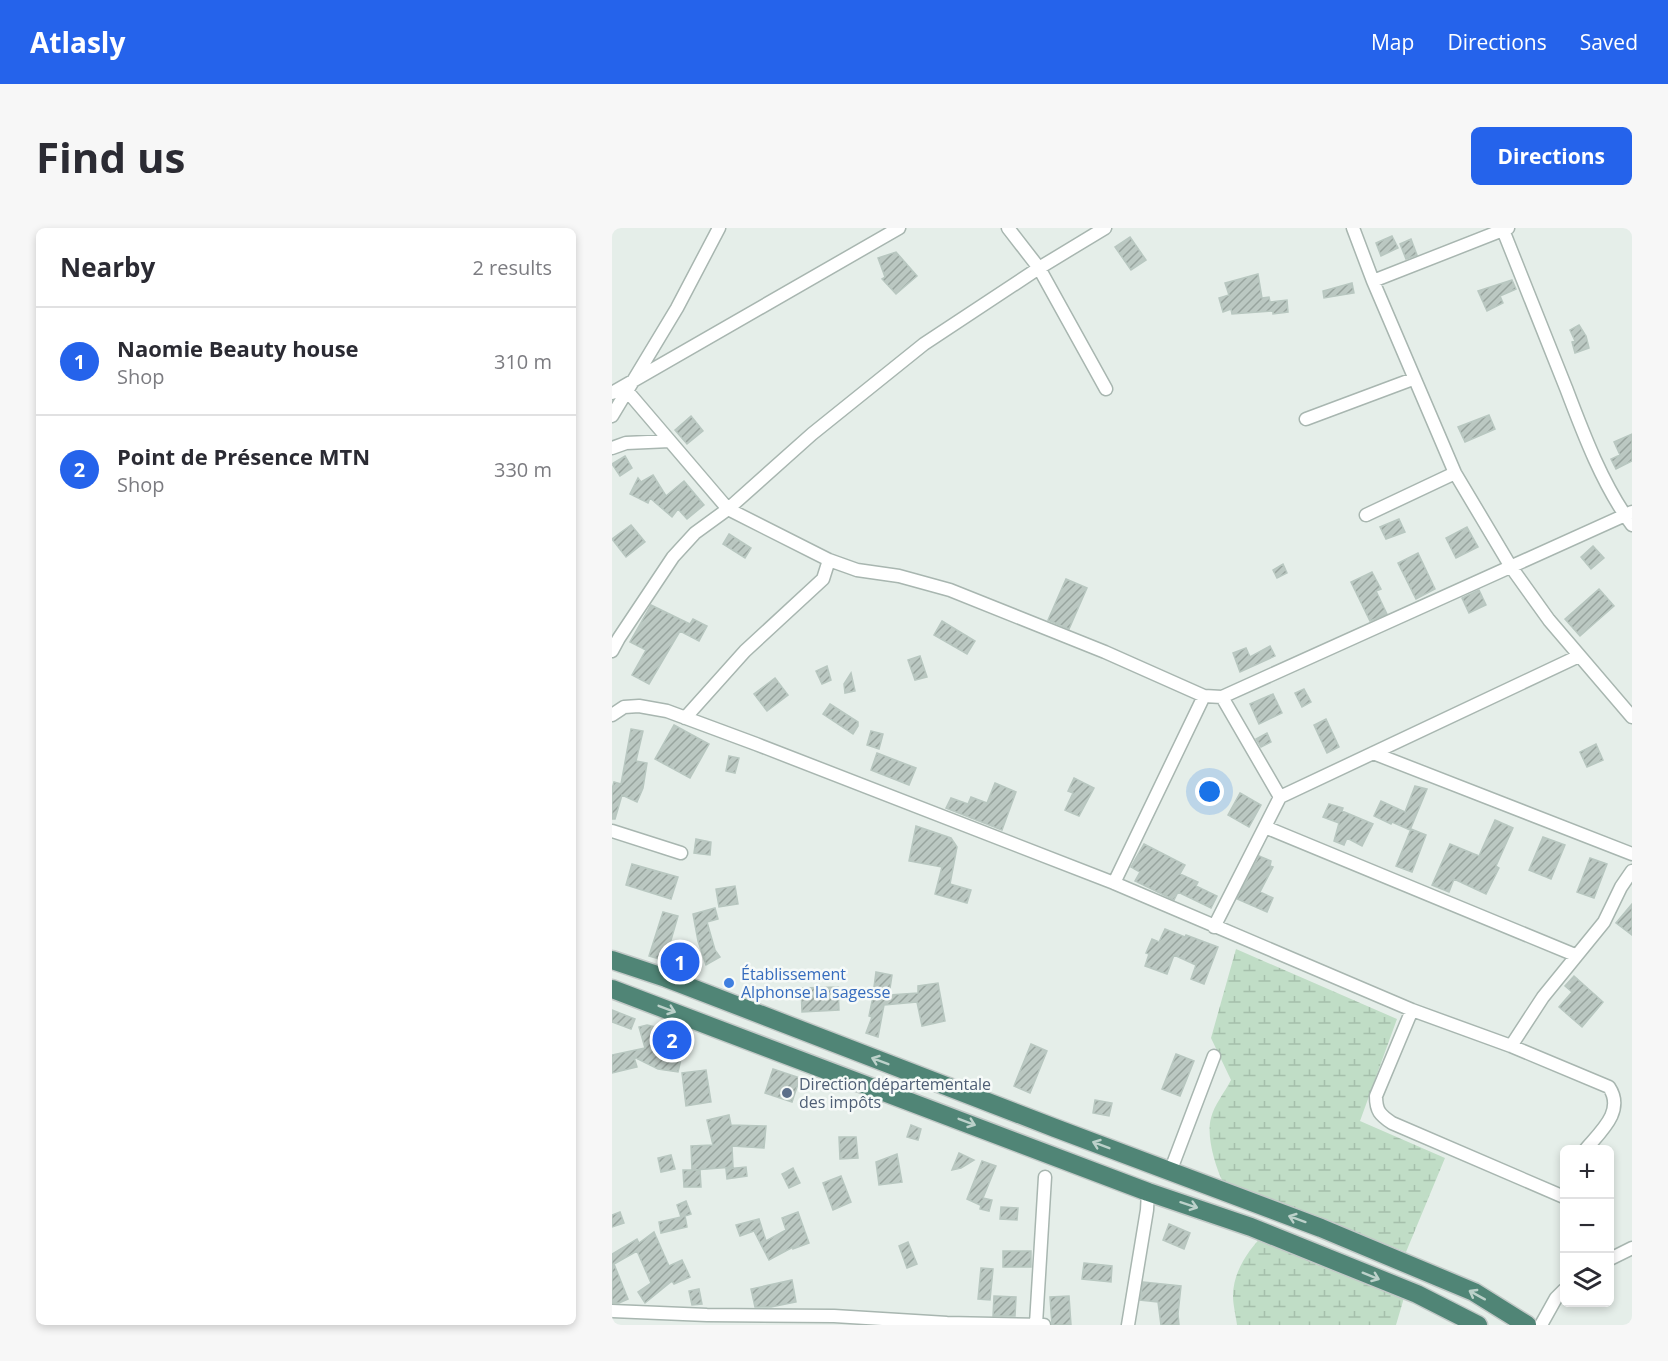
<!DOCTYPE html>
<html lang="en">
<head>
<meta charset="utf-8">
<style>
	body { margin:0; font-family:"Open Sans",sans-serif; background:#f7f7f7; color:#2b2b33 }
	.controls { position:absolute; right:18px; bottom:18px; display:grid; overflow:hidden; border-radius:9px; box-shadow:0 3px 9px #0003 }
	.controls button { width:54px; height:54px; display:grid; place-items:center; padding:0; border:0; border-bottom:2px solid #e1e1e2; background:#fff; color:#2b2b33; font:30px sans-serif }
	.you { position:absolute; left:598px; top:564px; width:21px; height:21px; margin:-15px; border:4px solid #fff; border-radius:50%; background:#1a73e8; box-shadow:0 0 0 9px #1a73e833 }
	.badge { display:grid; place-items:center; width:39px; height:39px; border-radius:50%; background:#2563eb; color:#fff; font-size:20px; font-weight:700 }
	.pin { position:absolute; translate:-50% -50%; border:3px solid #fff; box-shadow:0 2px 6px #0006 }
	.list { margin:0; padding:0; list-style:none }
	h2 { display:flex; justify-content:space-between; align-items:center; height:78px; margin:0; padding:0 24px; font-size:26px }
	h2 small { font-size:20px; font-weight:400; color:#7c7c81 }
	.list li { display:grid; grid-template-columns:39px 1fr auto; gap:18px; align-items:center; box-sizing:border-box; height:108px; padding:0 24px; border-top:2px solid #e1e1e2 }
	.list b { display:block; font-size:22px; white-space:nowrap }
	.list p { margin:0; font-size:20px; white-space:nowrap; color:#7c7c81 }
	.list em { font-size:20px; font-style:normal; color:#7c7c81 }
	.icon { flex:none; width:33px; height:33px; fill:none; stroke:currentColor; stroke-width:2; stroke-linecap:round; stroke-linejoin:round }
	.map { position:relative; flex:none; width:1020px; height:1097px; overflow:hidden; border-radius:9px }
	header { display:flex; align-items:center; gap:36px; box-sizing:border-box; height:84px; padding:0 30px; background:#2563eb; color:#fff }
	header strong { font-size:28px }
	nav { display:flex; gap:33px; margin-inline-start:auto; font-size:21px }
	.intro { display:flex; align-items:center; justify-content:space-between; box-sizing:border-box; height:144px; padding:0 36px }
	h1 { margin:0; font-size:42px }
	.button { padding:15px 27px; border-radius:9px; background:#2563eb; color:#fff; font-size:21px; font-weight:700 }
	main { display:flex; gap:36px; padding:0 36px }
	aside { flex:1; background:#fff; border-radius:9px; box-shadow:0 3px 9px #0003 }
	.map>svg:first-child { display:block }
	.wetland { fill:url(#wetland-marsh) }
	.building { fill:url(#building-hatch); stroke:#b8c7c0; stroke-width:1.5 }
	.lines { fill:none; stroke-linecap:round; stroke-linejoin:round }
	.minor-casing { stroke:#a8b6b0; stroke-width:15 }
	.trunk-casing { stroke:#c2c9c7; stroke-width:21 }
	.minor { stroke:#fff; stroke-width:12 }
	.trunk { stroke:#508576; stroke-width:18 }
	.oneway { stroke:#bcd1ca }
	.shop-dot { fill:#3f7fe0; stroke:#f6faf8; stroke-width:2 }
	.service-dot { fill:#5c6f8a; stroke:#f6faf8; stroke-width:2 }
	.labels { text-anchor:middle; stroke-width:5; stroke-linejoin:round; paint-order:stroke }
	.shop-label { font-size:16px; fill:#366cbe; stroke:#f6faf8; text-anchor:start }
	.service-label { font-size:16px; fill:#4e5e75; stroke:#f6faf8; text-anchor:start }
</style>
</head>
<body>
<header>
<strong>Atlasly</strong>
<nav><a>Map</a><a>Directions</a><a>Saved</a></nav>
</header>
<div class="intro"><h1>Find us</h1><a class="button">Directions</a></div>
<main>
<aside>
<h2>Nearby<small>2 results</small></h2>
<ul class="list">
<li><span class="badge">1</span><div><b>Naomie Beauty house</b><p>Shop</p></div><em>310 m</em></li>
<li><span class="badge">2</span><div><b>Point de Présence MTN</b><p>Shop</p></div><em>330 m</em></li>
</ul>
</aside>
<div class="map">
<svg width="1020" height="1097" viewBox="0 0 1020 1097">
	<defs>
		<pattern id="wetland-marsh" width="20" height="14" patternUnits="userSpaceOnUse" patternTransform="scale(1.5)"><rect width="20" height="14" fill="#c0ddc6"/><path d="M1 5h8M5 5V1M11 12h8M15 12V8" fill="none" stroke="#a5bfab"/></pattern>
		<pattern id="building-hatch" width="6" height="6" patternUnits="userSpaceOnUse" patternTransform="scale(1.5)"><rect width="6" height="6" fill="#bbc8c2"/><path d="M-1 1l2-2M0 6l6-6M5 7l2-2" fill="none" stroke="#98a49e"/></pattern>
	</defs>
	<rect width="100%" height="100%" fill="#e5eee9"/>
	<!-- wetland -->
	<path class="wetland" d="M 624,721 L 785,791 L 748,893 L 833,930 L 794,1024 L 611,954 C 603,938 594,907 599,890 C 602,877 613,864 619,852 L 599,810 Z
		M 654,1004 L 796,1056 L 784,1097 L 625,1097 C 624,1088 621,1077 621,1068 C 621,1043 637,1021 654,1004 Z"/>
	<!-- building -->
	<path class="building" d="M 780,8 L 786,20 L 769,28 L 764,15 Z
		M 518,9 L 534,32 L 519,42 L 503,19 Z
		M 799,11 L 805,27 L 794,31 L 788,16 Z
		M 284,24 L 305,48 L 284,66 L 270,51 L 273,49 L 266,30 Z
		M 646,46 L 650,70 L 657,69 L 658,74 L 675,72 L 676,84 L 661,86 L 661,83 L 620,86 L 619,81 L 611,84 L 607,70 L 617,67 L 613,55 Z
		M 900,52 L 904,61 L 888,68 L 891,75 L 875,83 L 866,63 Z
		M 740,55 L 742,65 L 712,70 L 711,63 Z
		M 967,97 L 974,108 L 977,120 L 963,125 L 960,114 L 963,113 L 958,102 Z
		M 877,187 L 883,201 L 853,214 L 846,199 Z
		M 79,188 L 91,203 L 75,216 L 63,202 Z
		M 1020,206 L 1020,233 L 1004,241 L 999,231 L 1008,227 L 1002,214 Z
		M 13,228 L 20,240 L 8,248 L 0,236 Z
		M 41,247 L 54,268 L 72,253 L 92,277 L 75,291 L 66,281 L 60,289 L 38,270 L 36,275 L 18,266 L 26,250 L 29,254 Z
		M 787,291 L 793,304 L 774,311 L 768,299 Z
		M 19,297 L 33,314 L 14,329 L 0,311 Z
		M 855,299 L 866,319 L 844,330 L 834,310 Z
		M 117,306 L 139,320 L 133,330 L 111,316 Z
		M 981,318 L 992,330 L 979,341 L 969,329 Z
		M 806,325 L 823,361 L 804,371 L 786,335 Z
		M 671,336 L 675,345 L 665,350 L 661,342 Z
		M 760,344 L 769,361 L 764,363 L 775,386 L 758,393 L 739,354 Z
		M 454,351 L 475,360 L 457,401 L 436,392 Z
		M 987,361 L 1002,378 L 968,408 L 953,391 Z
		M 867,362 L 874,377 L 857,385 L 850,370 Z
		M 39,377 L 78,396 L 81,391 L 95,398 L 87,413 L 68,403 L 37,456 L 20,447 L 34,422 L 18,414 Z
		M 330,393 L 363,413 L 355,426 L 322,407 Z
		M 658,418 L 663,428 L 628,444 L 621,425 L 634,420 L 638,429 Z
		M 308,428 L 315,449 L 303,452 L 296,432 Z
		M 215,438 L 219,452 L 210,456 L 204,443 Z
		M 239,445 L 243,463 L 233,465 L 232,456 Z
		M 163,450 L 176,467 L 155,483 L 142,466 Z
		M 692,461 L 699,474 L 690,479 L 683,465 Z
		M 661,466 L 670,485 L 647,496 L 638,476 Z
		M 218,476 L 246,494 L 246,498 L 241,506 L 211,486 Z
		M 714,491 L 727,519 L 715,525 L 702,497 Z
		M 62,497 L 97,516 L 78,550 L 43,531 Z
		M 19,501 L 31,503 L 24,533 L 35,535 L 31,560 L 25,574 L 10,567 L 3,591 L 0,591 L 0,561 L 2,554 L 9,556 Z
		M 259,503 L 271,506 L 267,521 L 255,517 Z
		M 655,505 L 659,514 L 649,519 L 644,511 Z
		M 984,516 L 991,532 L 975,539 L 968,524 Z
		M 265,525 L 304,540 L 297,557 L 259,542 Z
		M 117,528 L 127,530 L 123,545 L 114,543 Z
		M 462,550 L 482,560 L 467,588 L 453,582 L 461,565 L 456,563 Z
		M 383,555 L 404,564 L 390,602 L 334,580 L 339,570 L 356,576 L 359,569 L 375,575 Z
		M 803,558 L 815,561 L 798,602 L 780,594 L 779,596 L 762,588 L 769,573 L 793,584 Z
		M 628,565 L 649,577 L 637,599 L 616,587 Z
		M 717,576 L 731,580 L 730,583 L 761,596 L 750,618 L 735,610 L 732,617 L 722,613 L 727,595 L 711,589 Z
		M 883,592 L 901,600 L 884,638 L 887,640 L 874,666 L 842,651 L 837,664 L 820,657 L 838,616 L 867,628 Z
		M 304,598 L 339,610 L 345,619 L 338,656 L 359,662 L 355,675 L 323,666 L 330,639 L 297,633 Z
		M 799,601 L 814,607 L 800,644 L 784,638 Z
		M 931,609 L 953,617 L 939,651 L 917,642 Z
		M 84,611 L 99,614 L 98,627 L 82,625 Z
		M 532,616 L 573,637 L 568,646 L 586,654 L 584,658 L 605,668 L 599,680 L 566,664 L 562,672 L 523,653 L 528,644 L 519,639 Z
		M 647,628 L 659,633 L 658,638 L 661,639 L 648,664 L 661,670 L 655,684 L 625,671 Z
		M 978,630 L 995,636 L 982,670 L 965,664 Z
		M 20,636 L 66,649 L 59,671 L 14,657 Z
		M 123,658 L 126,676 L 107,679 L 104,661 Z
		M 1020,676 L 1020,707 L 1004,695 Z
		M 103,680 L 106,691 L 95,694 L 103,722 L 108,729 L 94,737 L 86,713 L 81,686 Z
		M 51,684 L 66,688 L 57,719 L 75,724 L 71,738 L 37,728 Z
		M 553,701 L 573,709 L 574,707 L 606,719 L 592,756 L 579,751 L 584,737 L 562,727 L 555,746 L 533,738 L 537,726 L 534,725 L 540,711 L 547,714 Z
		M 264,744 L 280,747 L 277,767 L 306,765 L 306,758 L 326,755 L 333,793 L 310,798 L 305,774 L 272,777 L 266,809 L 254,805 L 260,789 L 257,788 L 263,759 L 262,759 Z
		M 962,748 L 991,774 L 970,799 L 947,779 L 960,764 L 953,758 Z
		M 226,759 L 227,782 L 190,784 L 189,760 Z
		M 0,782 L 23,791 L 19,801 L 0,794 Z
		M 35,797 L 75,806 L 66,844 L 46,841 L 22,829 L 25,839 L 0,845 L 0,827 L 33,820 L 27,799 Z
		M 419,816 L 435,823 L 418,865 L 402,858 Z
		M 564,826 L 582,833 L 568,868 L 550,861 Z
		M 161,841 L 188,850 L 180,874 L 153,865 Z
		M 94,842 L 99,874 L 74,878 L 70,845 Z
		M 483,872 L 500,875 L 497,888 L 481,885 Z
		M 117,887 L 119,897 L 154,898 L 152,920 L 120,918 L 121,939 L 82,942 L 88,942 L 89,959 L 72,959 L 71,942 L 80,942 L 79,918 L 101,917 L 95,892 Z
		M 299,897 L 309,901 L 306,912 L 295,909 Z
		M 227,909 L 244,909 L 246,930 L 228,931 Z
		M 347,925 L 362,932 L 349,940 L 340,942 Z
		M 285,926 L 290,954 L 267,957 L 264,934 Z
		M 59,927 L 63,941 L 49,944 L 46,930 Z
		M 370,933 L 384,938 L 371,970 L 380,972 L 377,983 L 368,981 L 370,973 L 368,977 L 355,971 Z
		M 134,939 L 135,948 L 115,951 L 114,941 Z
		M 181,940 L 188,955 L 177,960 L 170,946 Z
		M 229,948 L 239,974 L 221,982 L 211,955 Z
		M 74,973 L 79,986 L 73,988 L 75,999 L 49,1005 L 47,994 L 69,989 L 65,977 Z
		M 389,979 L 406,980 L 405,992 L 388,991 Z
		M 8,984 L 12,995 L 0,999 L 0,987 Z
		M 186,984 L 197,1015 L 181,1021 L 181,1019 L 157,1032 L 142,1003 L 128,1008 L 124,997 L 147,991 L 154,1013 L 174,1002 L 170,990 Z
		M 557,996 L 578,1005 L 572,1021 L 551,1012 Z
		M 42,1004 L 57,1038 L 70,1032 L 78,1049 L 62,1056 L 60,1053 L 33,1075 L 26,1064 L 39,1055 L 25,1023 L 2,1036 L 16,1071 L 7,1075 L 0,1075 L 0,1026 L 25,1011 L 27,1015 Z
		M 296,1014 L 305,1036 L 295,1040 L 287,1018 Z
		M 391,1023 L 419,1023 L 419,1039 L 391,1039 Z
		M 472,1035 L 500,1038 L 499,1054 L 470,1051 Z
		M 369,1040 L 381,1041 L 378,1072 L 366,1071 Z
		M 180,1052 L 184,1074 L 159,1079 L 143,1079 L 139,1061 Z
		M 531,1054 L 569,1058 L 566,1086 L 567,1097 L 549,1097 L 546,1074 L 528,1072 Z
		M 87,1061 L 90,1076 L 80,1077 L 77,1063 Z
		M 382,1068 L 404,1069 L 403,1088 L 381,1088 Z
		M 457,1068 L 459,1097 L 440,1097 L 438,1069 Z"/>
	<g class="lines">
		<!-- minor casing -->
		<g class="minor-casing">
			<path id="minor" d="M 396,0 L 427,40 L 494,161
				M 741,0 L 761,53
				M 896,0 L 761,53 L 843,245 L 899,339 L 937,392 L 1020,489
				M 891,2 C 912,55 933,108 954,160 C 971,205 991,258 1020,297
				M 16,164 L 116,281 L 217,332 L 245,342 L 287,348 L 338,362 L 493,424 L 592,468 L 610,469 L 1020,284
				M 0,165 L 287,0
				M 0,188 L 65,80 L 107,0
				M 694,191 L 801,151
				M 0,220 L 14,215 L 58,213
				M 754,287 L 843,245
				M 0,423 L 7,410 L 61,329 L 83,305 L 116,281 L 200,206 L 312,116 L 427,40 L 493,0
				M 610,469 L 668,569
				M 0,487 L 12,479 L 27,478 L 55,483 L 144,516 L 502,655 L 800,782 L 899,818 L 997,859 C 1013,883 989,903 973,922
				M 73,490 L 133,423 L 211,351 L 217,332
				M 761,525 L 1020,626
				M 653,599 L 963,727
				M 0,603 L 69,625
				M 502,655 L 592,468
				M 602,699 L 668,569 L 967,428
				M 800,782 L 764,868 C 764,883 768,887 780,895 L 952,969
				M 899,818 L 931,769 L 992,694 L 1009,659 L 1020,643
				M 558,944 L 602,828
				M 998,1031 L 1020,1020
				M 0,1083 L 95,1087 L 222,1088 L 335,1095 L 432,1097
				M 424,1096 L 433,949
				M 516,1097 L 535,982 L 536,964
				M 929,1097 L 944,1070 L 952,1062"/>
		</g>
		<!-- trunk casing -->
		<g class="trunk-casing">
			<path id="trunk" d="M 0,732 L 54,750 L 443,900 L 709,1000 L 862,1064 L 915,1097
				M 0,761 L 536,964 L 639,999 L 805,1066 L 866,1097"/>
		</g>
		<!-- minor -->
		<use href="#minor" class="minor"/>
		<!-- trunk -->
		<use href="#trunk" class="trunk"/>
	</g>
	<!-- one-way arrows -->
	<defs><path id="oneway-shaft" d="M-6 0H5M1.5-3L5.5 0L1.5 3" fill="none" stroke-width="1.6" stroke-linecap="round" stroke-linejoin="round" transform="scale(1.5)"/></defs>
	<g class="oneway">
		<use href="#oneway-shaft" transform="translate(55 781) rotate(21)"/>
		<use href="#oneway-shaft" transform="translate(268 833) rotate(-159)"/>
		<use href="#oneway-shaft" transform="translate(355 894) rotate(21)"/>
		<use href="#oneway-shaft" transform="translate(489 917) rotate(-159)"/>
		<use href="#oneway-shaft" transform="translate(577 977) rotate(18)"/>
		<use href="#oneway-shaft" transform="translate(685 991) rotate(-160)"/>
		<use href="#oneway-shaft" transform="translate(759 1048) rotate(22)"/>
		<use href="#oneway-shaft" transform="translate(865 1067) rotate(-151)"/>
	</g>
	<!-- markers -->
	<circle class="shop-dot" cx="117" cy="755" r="6"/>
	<circle class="service-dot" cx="175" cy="865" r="6"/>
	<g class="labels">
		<!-- shop labels -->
		<g class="shop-label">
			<text x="129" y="752">Établissement<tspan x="129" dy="18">Alphonse la sagesse</tspan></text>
		</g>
		<!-- service labels -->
		<g class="service-label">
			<text x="187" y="862">Direction départementale<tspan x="187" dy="18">des impôts</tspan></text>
		</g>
	</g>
</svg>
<div class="controls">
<button>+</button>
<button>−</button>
<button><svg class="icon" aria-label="layers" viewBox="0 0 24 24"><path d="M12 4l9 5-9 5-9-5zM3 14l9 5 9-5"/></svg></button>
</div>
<div class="you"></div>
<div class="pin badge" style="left:68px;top:734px">1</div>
<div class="pin badge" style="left:60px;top:812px">2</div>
</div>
</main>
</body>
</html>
